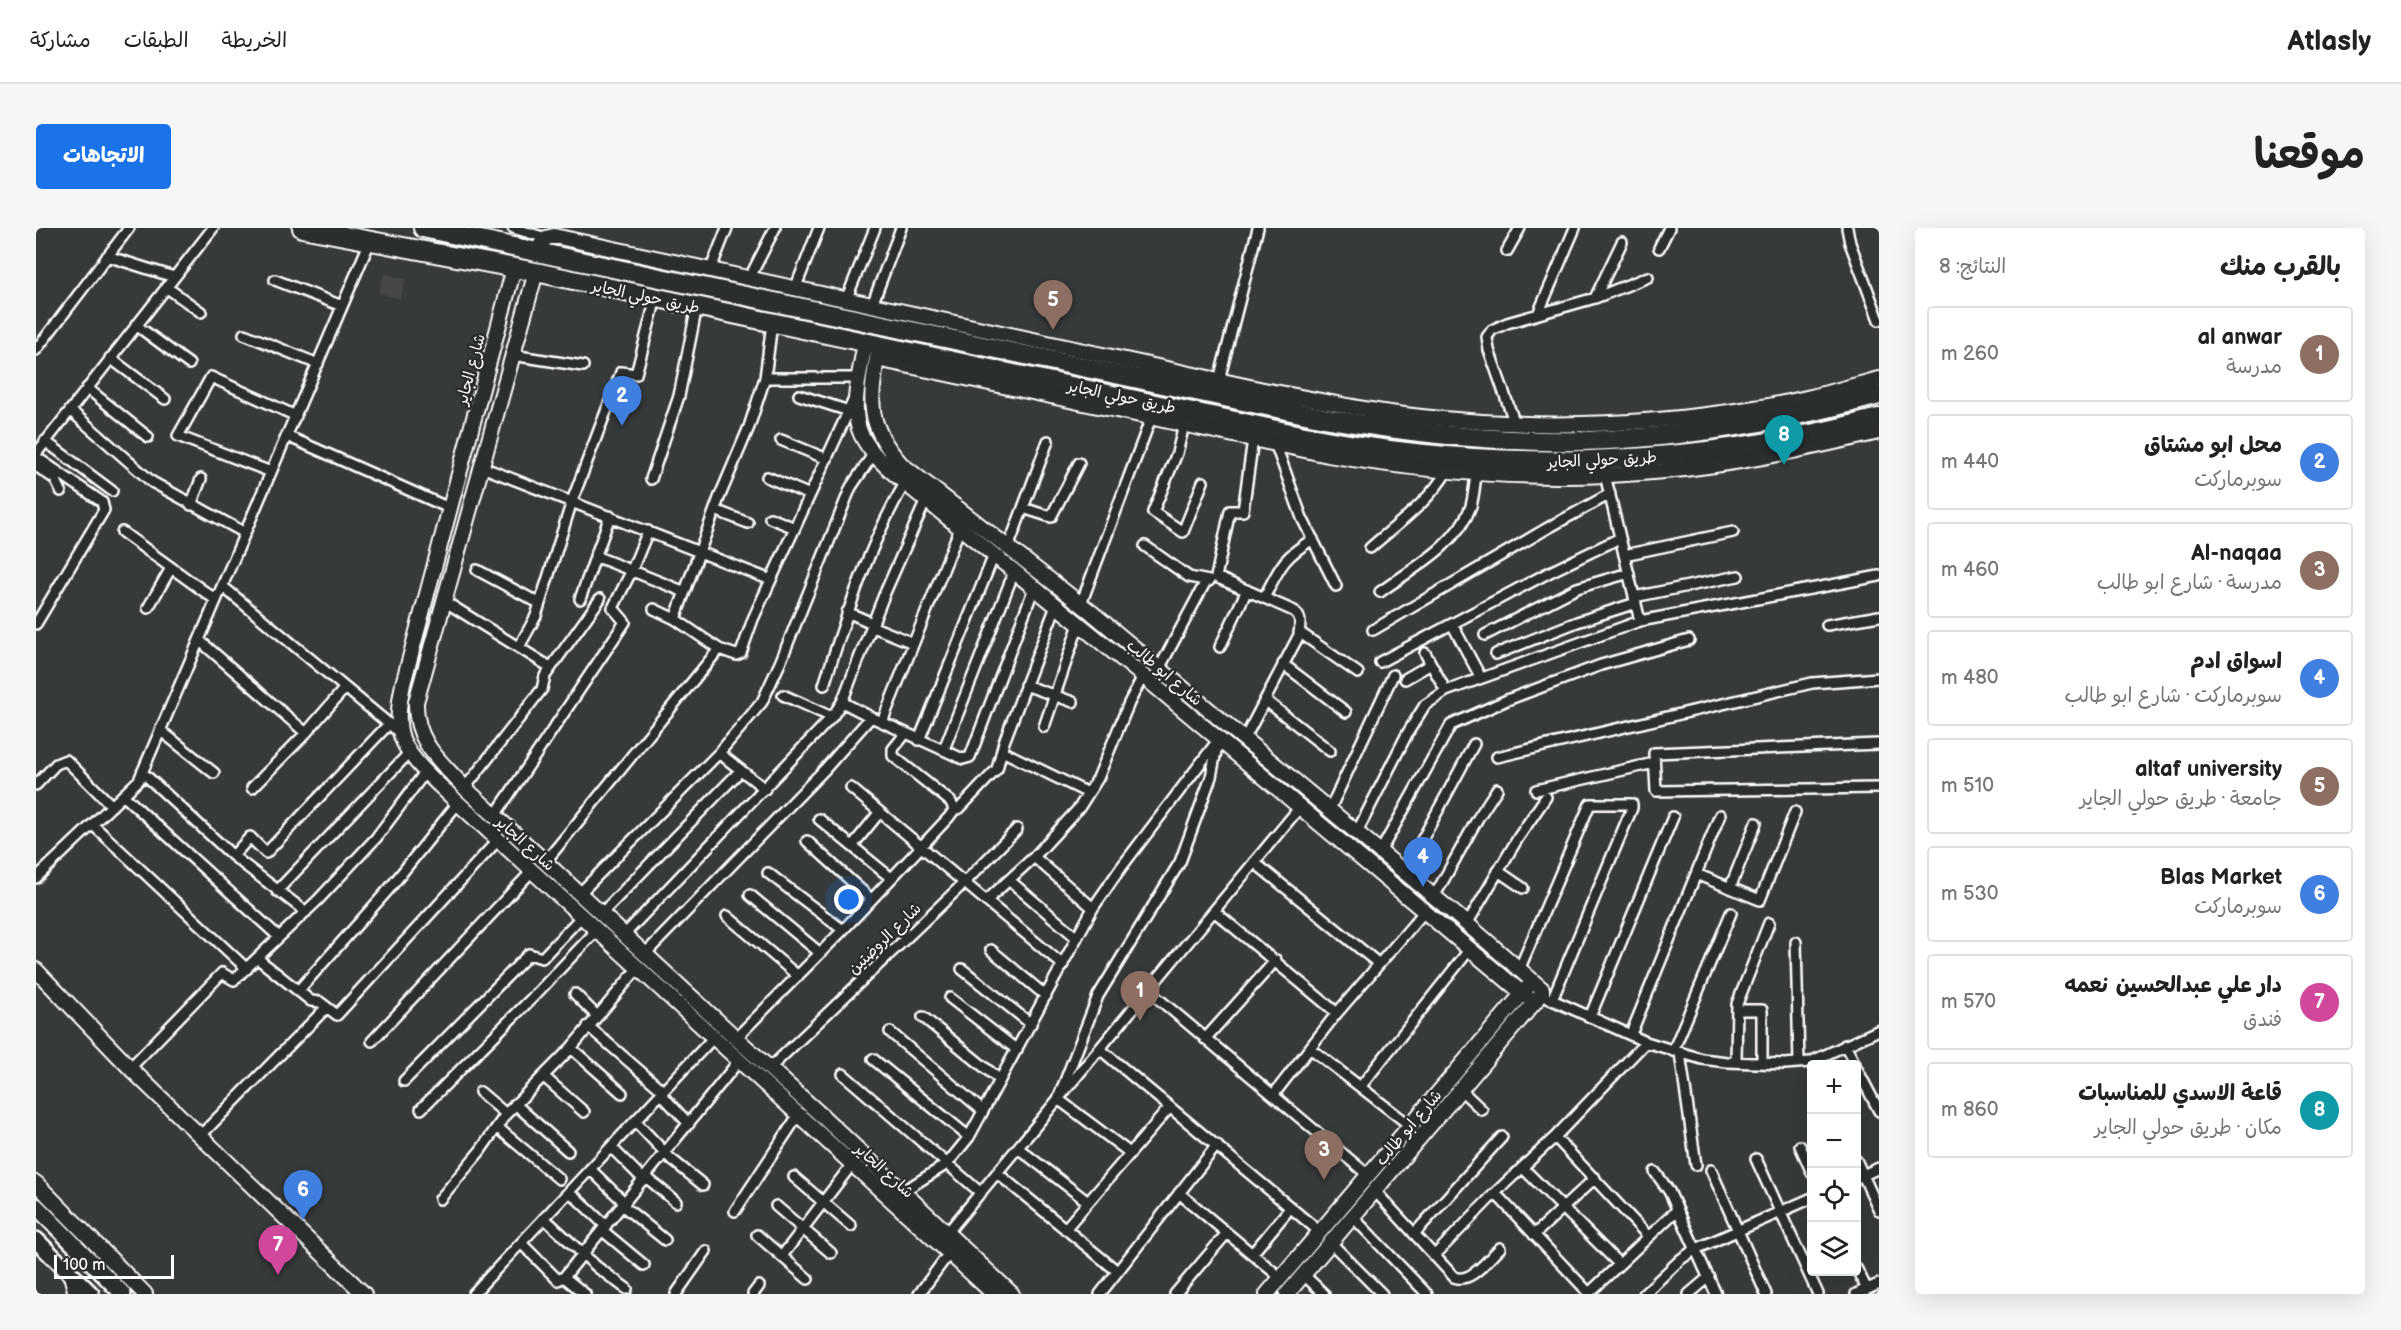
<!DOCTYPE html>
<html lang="ar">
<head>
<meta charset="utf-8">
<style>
	body { margin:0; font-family:"Balsamiq Sans","Playpen Sans Arabic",sans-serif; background:#f6f6f6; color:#222; direction:rtl }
	.controls { position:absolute; right:18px; bottom:18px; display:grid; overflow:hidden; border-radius:6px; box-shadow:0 6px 24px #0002 }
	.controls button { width:54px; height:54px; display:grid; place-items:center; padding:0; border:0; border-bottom:2px solid #e0e0e0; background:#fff; color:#222; font:30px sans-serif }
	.scale { position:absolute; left:18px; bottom:15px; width:120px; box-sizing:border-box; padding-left:6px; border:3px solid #fff; border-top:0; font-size:16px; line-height:21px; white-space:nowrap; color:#fff; -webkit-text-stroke:4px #2a2d2e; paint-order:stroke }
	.you { position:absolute; left:813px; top:672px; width:21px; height:21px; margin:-15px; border:4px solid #fff; border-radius:50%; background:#1a73e8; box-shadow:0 0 0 9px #1a73e833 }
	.badge { display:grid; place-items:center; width:39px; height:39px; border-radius:50%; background:#1a73e8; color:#fff; font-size:20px; font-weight:700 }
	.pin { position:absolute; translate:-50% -50px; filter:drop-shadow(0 2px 3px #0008) }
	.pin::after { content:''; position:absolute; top:32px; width:21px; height:18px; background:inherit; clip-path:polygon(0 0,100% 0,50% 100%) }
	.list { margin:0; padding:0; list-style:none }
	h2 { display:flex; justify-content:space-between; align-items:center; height:78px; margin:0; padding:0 24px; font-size:26px }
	h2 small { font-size:20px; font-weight:400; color:#767676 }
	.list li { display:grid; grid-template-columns:39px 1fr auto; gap:18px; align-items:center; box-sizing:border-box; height:96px; margin:0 12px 12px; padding:0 12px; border:2px solid #e0e0e0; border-radius:6px }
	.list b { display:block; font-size:22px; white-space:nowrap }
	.list p { margin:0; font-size:20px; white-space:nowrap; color:#767676 }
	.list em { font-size:20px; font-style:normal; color:#767676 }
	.icon { flex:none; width:33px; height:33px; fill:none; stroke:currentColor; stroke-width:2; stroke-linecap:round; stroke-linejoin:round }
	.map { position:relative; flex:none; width:1843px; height:1066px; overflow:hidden; direction:ltr; border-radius:6px }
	header { display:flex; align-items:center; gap:36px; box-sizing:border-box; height:84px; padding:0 30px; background:#fff; border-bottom:2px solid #e0e0e0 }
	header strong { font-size:28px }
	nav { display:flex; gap:33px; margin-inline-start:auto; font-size:21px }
	.intro { display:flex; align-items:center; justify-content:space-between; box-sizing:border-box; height:144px; padding:0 36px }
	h1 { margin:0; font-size:42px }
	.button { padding:15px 27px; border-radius:6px; background:#1a73e8; color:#fff; font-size:21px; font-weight:700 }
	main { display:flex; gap:36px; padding:0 36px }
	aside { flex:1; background:#fff; border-radius:6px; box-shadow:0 6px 24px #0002 }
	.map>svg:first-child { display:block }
	.built { fill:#444748 }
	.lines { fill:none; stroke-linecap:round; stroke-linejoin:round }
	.street-casing { stroke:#fff; stroke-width:14 }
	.secondary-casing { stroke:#fff; stroke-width:18 }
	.primary-casing { stroke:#fff; stroke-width:20 }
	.highway-casing { stroke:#fff; stroke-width:22 }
	.street { stroke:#2a2d2e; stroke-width:9 }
	.secondary { stroke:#2a2d2e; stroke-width:14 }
	.primary { stroke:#2a2d2e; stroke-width:15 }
	.highway { stroke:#2a2d2e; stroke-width:18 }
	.labels { text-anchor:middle; stroke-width:5; stroke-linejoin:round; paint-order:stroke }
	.street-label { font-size:16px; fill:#fff; stroke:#2a2d2e }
</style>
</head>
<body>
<header>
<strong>Atlasly</strong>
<nav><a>الخريطة</a><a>الطبقات</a><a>مشاركة</a></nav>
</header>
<div class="intro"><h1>موقعنا</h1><a class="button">الاتجاهات</a></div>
<main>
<aside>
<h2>بالقرب منك<small>النتائج: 8</small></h2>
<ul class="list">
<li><span class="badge" style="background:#8d6e63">1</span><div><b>al anwar</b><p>مدرسة</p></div><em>260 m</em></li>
<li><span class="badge" style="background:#3f7fe0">2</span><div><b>محل ابو مشتاق</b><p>سوبرماركت</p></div><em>440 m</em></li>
<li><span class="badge" style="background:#8d6e63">3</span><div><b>Al-naqaa</b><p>مدرسة · شارع ابو طالب</p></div><em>460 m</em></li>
<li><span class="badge" style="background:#3f7fe0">4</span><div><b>اسواق ادم</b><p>سوبرماركت · شارع ابو طالب</p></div><em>480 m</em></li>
<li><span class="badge" style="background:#8d6e63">5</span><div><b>altaf university</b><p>جامعة · طريق حولي الجاير</p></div><em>510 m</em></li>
<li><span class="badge" style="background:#3f7fe0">6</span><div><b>Blas Market</b><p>سوبرماركت</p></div><em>530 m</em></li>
<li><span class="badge" style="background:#d1479c">7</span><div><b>دار علي عبدالحسين نعمه</b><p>فندق</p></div><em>570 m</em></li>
<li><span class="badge" style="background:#0f9aa8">8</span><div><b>قاعة الاسدي للمناسبات</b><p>مكان · طريق حولي الجاير</p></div><em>860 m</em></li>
</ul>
</aside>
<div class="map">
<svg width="1843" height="1066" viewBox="0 0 1843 1066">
	<rect width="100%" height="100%" fill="#373a3b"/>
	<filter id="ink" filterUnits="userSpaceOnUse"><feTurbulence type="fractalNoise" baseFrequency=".0167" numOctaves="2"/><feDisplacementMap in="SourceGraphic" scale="12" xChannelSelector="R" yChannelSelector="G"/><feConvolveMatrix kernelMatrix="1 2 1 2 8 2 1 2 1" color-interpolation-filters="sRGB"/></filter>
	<g filter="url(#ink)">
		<!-- built -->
		<path class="built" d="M 348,46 L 370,51 L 364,71 L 342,65 Z"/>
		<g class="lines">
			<!-- street casing -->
			<g class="street-casing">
				<path id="street" d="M 477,0 L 510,10
					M 1811,0 L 1814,15 L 1843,92
					M 1623,20 L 1633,0
					M 1471,23 L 1484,0
					M 71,28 L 138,49
					M 674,43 L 691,0
					M 713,51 L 739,0
					M 239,52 L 306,78
					M 130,59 L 165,84
					M 759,61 L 783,0
					M 1559,70 L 1586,14
					M 810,72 L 839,0
					M 836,77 L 865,0
					M 1502,86 L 1539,0
					M 100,97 L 153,136
					M 208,106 L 282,136
					M 0,122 L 93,0
					M 476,127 L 547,138
					M 74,130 L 129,171
					M 729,150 L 824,150
					M 1183,152 L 1222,0
					M 51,160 L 112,209
					M 763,167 L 813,183
					M 34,182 L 116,254 L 209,305
					M 1479,196 L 1453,122 L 1451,109 L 1456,102 L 1471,95 L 1559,70 L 1612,49
					M 1148,197 L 1141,225 L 1117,284 L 1147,304 L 1167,254
					M 251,208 L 413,280
					M 745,212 L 791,231
					M 9,213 L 76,263
					M 1239,215 L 1266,290 L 1300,358
					M 0,226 L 177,0
					M 0,229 L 66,274 L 68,282 L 0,396
					M 0,238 L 19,251 L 25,263
					M 446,239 L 735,352
					M 235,244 L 142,208 L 175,149 L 260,188
					M 1569,247 L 1604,393
					M 731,249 L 774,267
					M 615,251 L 643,168 L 661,78
					M 155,277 L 165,251
					M 987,280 L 1015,289 L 1043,235
					M 679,282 L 712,295
					M 734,290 L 759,300
					M 86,304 L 180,372
					M 1109,318 L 1153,349 L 1173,353
					M 972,320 L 1012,213
					M 1334,320 C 1361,296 1393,274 1411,243
					M 1588,327 L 1697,304
					M 559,328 L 649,364
					M 441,342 L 503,375
					M 186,358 L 364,505
					M 1344,364 C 1377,340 1421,318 1435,278 C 1438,267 1439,256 1440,245
					M 1598,369 L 1702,348
					M 1228,370 C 1244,339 1246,330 1277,311
					M 544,371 L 574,288
					M 408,373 L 514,439
					M 1045,376 L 1115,190
					M 112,380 L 135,340
					M 618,381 L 639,391 L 683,421
					M 811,384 L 836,395
					M 639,391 L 683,270 L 713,199 L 729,150 L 736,95
					M 1416,396 L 1445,450
					M 1791,397 L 1843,388
					M 835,398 L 877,415
					M 1337,402 L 1510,301 L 1574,266
					M 1263,404 L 1322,445
					M 1449,407 L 1541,360 L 1593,345
					M 163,412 L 270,505
					M 483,419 L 500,388 L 536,273 L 585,144 L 600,146 L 620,70
					M 1184,419 L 1211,362
					M 1389,425 L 1410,463
					M 1460,426 L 1541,394 L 1600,375
					M 1344,434 L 1512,345 L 1584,310
					M 1247,436 L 1310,484
					M 1123,441 L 1170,353
					M 1369,451 L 1395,436
					M 788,457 C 810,389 832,318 869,255
					M 989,457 L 1037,474
					M 747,467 L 796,489
					M 1229,472 L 1294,523
					M 806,474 L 835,489
					M 846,494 L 924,300
					M 1008,499 L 1043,396
					M 124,502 L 178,545
					M 883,512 L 958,327
					M 1208,512 L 1263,407 C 1264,396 1266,390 1258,383 L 1180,349 L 1194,283 L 1207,283 L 1217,211
					M 1843,516 L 1618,525 L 1620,563 L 1843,560
					M 908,521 L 978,344
					M 966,523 L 1052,565
					M 683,525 L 729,561
					M 1461,529 L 1776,455 L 1843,450
					M 106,544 L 197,628 L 270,684
					M 0,557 L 20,536 L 30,532 L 76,578
					M 216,560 L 270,505 L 308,461
					M 429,560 L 506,461 L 509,448 L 564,371
					M 815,560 L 1027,737
					M 1500,562 L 1618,535
					M 87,567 L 243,709
					M 918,582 L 924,580 L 961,541 L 968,514 L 1020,378
					M 1293,583 L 1357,447
					M 460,586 L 589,394 L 577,380 L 595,344 L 612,303
					M 783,591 L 855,650
					M 57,597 L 211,741
					M 1320,606 L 1371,506 L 1389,477 L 1410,463 L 1604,393 L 1843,348
					M 771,613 L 835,671
					M 817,617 L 843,585
					M 1343,626 L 1415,497 L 1471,472 L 1565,437 L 1653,412
					M 197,628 L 214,609 L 230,625 L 352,497
					M 998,629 L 1057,680
					M 510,633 L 683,421 L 700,427 L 705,425 L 717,391 L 818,171
					M 1218,634 L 1343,736
					M 1462,643 L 1487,660
					M 732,645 L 807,702
					M 1368,645 L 1438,516
					M 1660,646 L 1724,672 L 1759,584
					M 0,650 L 103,552 L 335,11
					M 973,652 L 1041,710
					M 1694,660 L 1720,595
					M 241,663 L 374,524
					M 545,664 L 683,525 L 726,474 L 744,435 L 815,259 L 838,225
					M 714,667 L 784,725
					M 1398,669 L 1442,590 L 1461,561
					M 950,673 L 998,629 L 1043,580 L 1062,550 L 1093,475 L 1107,448
					M 1178,683 L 1301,785
					M 566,685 L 705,542
					M 691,688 L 762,748
					M 1431,696 L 1482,610 L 1510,569
					M 588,707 L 796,489 L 806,474 L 848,367 L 890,272
					M 1760,714 L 1763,835
					M 955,722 L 1010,768
					M 609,726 L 789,541 L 835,489 L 927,531 L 934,529 L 998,360
					M 221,730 L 275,773 L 284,774 L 301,787 L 462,612
					M 926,741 L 995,796
					M 1483,742 L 1554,576 L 1596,576 L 1596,580 L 1516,772
					M 1112,762 L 1332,947
					M 262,763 L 353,661 L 422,575
					M 539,766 L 561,788
					M 914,770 L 981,822
					M 1512,770 L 1610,814 L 1666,831 L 1691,834 L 1749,836 L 1774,834 L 1843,802
					M 1701,782 L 1726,782 L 1726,834
					M 887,789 L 964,852
					M 1554,789 L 1637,589
					M 552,798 L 627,863
					M 854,804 L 947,883
					M 1595,806 L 1684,587
					M 700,810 L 807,702 L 913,589 L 918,582 L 915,574 L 857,528 L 857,521 L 870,505
					M 1169,811 L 1240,732
					M 336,813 L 496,643
					M 1809,817 L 1819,836
					M 535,820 L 586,865
					M 1274,820 L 1372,896
					M 1064,821 L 1284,1004
					M 1637,823 L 1695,685
					M 1644,825 L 1660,937
					M 837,831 L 933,909
					M 1700,834 L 1701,776 L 1733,695
					M 1820,839 L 1843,883
					M 94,840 L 186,745 L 198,752 L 282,672 L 340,610 L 390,543
					M 734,840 L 928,655 L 981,601
					M 807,846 L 945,965
					M 507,848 L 548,884
					M 368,853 L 493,726 L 506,730 L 546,688
					M 1325,858 L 1434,721
					M 1425,862 L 1446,882
					M 444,864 L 470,886 L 535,820 L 602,740
					M 625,866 L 653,896
					M 1238,866 L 1301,785 L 1388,684
					M 479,876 L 532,923
					M 385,881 L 500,766 L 561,702
					M 599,893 L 635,931 L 667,957
					M 461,899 L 523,951
					M 165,907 L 290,780
					M 1519,909 L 1612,1008
					M 1764,918 L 1776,945
					M 575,919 L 608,952
					M 982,920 L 1052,974
					M 1094,925 L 1022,871 L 1062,768 L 1144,634 L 1175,549 L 1182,513
					M 1720,931 L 1782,1066
					M 1820,932 L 1843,982
					M 1487,940 L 1583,1036
					M 554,941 L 589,975
					M 1675,942 L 1730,1066
					M 1619,944 L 1633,963 L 1680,1066
					M 961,945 L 1081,1043
					M 610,949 L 640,974
					M 758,949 L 815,998
					M 1820,950 L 1843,940
					M 533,963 L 570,998
					M 1339,963 L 1418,1049 C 1435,1056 1452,1031 1464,1020
					M 866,964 L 911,936 L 933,909 L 1057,680 L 1084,641 L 1183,511
					M 1143,965 L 1245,1050
					M 404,971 L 444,923 L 470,886
					M 587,978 L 629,1012
					M 740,978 L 795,1025
					M 699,983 L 763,886
					M 1317,989 L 1391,1066
					M 508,990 L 561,1039 L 591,1061
					M 1029,1001 L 1134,879
					M 567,1003 L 608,1037
					M 911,1005 L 1264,579
					M 1378,1006 L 1466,909
					M 721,1007 L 772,1051
					M 1498,1007 L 1559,950
					M 485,1015 L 522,1052 L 528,1049 L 702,834
					M 1295,1015 L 1346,1066
					M 1216,1026 L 1255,979
					M 746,1028 L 817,935
					M 1398,1028 L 1459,965
					M 1820,1040 L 1831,1061
					M 1268,1047 L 1288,1066
					M 528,1049 L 549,1066
					M 1553,1065 L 1459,965 L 1519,909 L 1610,814
					M 437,1066 L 677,810
					M 640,1066 L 670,1023
					M 717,1066 L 723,1058
					M 883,1066 L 914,1024
					M 1064,1066 L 1181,917
					M 1139,1066 L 1191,1005
					M 1552,1066 L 1641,982
					M 1608,1066 L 1645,1031 L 1660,1021 L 1776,970
					M 1653,1066 L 1673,1049
					M 1820,1066 L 1843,1056"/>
			</g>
			<!-- secondary casing -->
			<g class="secondary-casing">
				<path id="secondary" d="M 500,23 L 510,10 L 518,8 L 1223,161 C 1284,173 1345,186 1407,191 C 1511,201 1616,197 1719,180 C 1761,174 1802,162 1843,151
					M 478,40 L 367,456 C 364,471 361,487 364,503 C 368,529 404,557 422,575 L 958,1066
					M 500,44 L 380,474 C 379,514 404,533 429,560 L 700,810 L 785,887 L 976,1066
					M 829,114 C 825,142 813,180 825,206 C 834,226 853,241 869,255 L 1107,448 L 1498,775
					M 843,117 C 835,170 827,193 865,236 L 1055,384 L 1431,696 L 1506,761 L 1506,766 L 1498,775 L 1251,1066
					M 841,131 L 1292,227 C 1403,246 1515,254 1628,243 C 1700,237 1772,220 1843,204
					M 0,742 L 97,843 L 328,1066
					M 0,955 L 109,1066
					M 35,1047 L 40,1066
					M 1231,1066 L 1492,759"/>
			</g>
			<!-- primary casing -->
			<g class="primary-casing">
				<path id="primary" d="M 0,978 L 87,1066
					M 0,1012 L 55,1066"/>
			</g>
			<!-- highway casing -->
			<g class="highway-casing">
				<path id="highway" d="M 266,0 L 500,44 L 1264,207 C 1456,246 1653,240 1843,190
					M 387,0 L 1293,191 C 1376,205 1462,215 1547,213 C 1646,210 1747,193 1843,167"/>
			</g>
			<!-- street -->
			<use href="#street" class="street"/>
			<!-- secondary -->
			<use href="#secondary" class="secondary"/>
			<!-- primary -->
			<use href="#primary" class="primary"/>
			<!-- highway -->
			<use href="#highway" class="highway"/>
		</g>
	</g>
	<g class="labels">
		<!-- street labels -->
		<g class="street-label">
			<text transform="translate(610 68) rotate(12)" y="6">طريق حولي الجاير</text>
			<text transform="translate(434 141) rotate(-75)" y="6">شارع الجاير</text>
			<text transform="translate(1086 168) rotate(12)" y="6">طريق حولي الجاير</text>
			<text transform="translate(1566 231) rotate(-3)" y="6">طريق حولي الجاير</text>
			<text transform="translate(1129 444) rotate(40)" y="6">شارع ابو طالب</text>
			<text transform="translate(490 615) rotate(42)" y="6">شارع الجاير</text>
			<text transform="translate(848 710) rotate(-44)" y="6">شارع الروضتين</text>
			<text transform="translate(1372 899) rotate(-50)" y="6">شارع ابو طالب</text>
			<text transform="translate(849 942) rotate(42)" y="6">شارع الجاير</text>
		</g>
	</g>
</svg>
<div class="controls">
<button>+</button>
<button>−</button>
<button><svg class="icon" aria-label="locate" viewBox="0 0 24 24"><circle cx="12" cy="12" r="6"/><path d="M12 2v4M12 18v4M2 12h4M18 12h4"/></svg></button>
<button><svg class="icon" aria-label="layers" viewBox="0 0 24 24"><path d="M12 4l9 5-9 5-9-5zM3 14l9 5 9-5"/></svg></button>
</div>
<div class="scale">100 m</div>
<div class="you"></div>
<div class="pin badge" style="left:1104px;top:793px;background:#8d6e63">1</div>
<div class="pin badge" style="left:586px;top:198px;background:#3f7fe0">2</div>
<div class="pin badge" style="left:1288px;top:952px;background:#8d6e63">3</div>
<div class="pin badge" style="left:1387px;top:659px;background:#3f7fe0">4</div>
<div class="pin badge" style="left:1017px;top:102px;background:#8d6e63">5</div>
<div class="pin badge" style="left:267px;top:992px;background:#3f7fe0">6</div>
<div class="pin badge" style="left:242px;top:1047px;background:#d1479c">7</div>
<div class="pin badge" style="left:1748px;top:237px;background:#0f9aa8">8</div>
</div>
</main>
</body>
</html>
